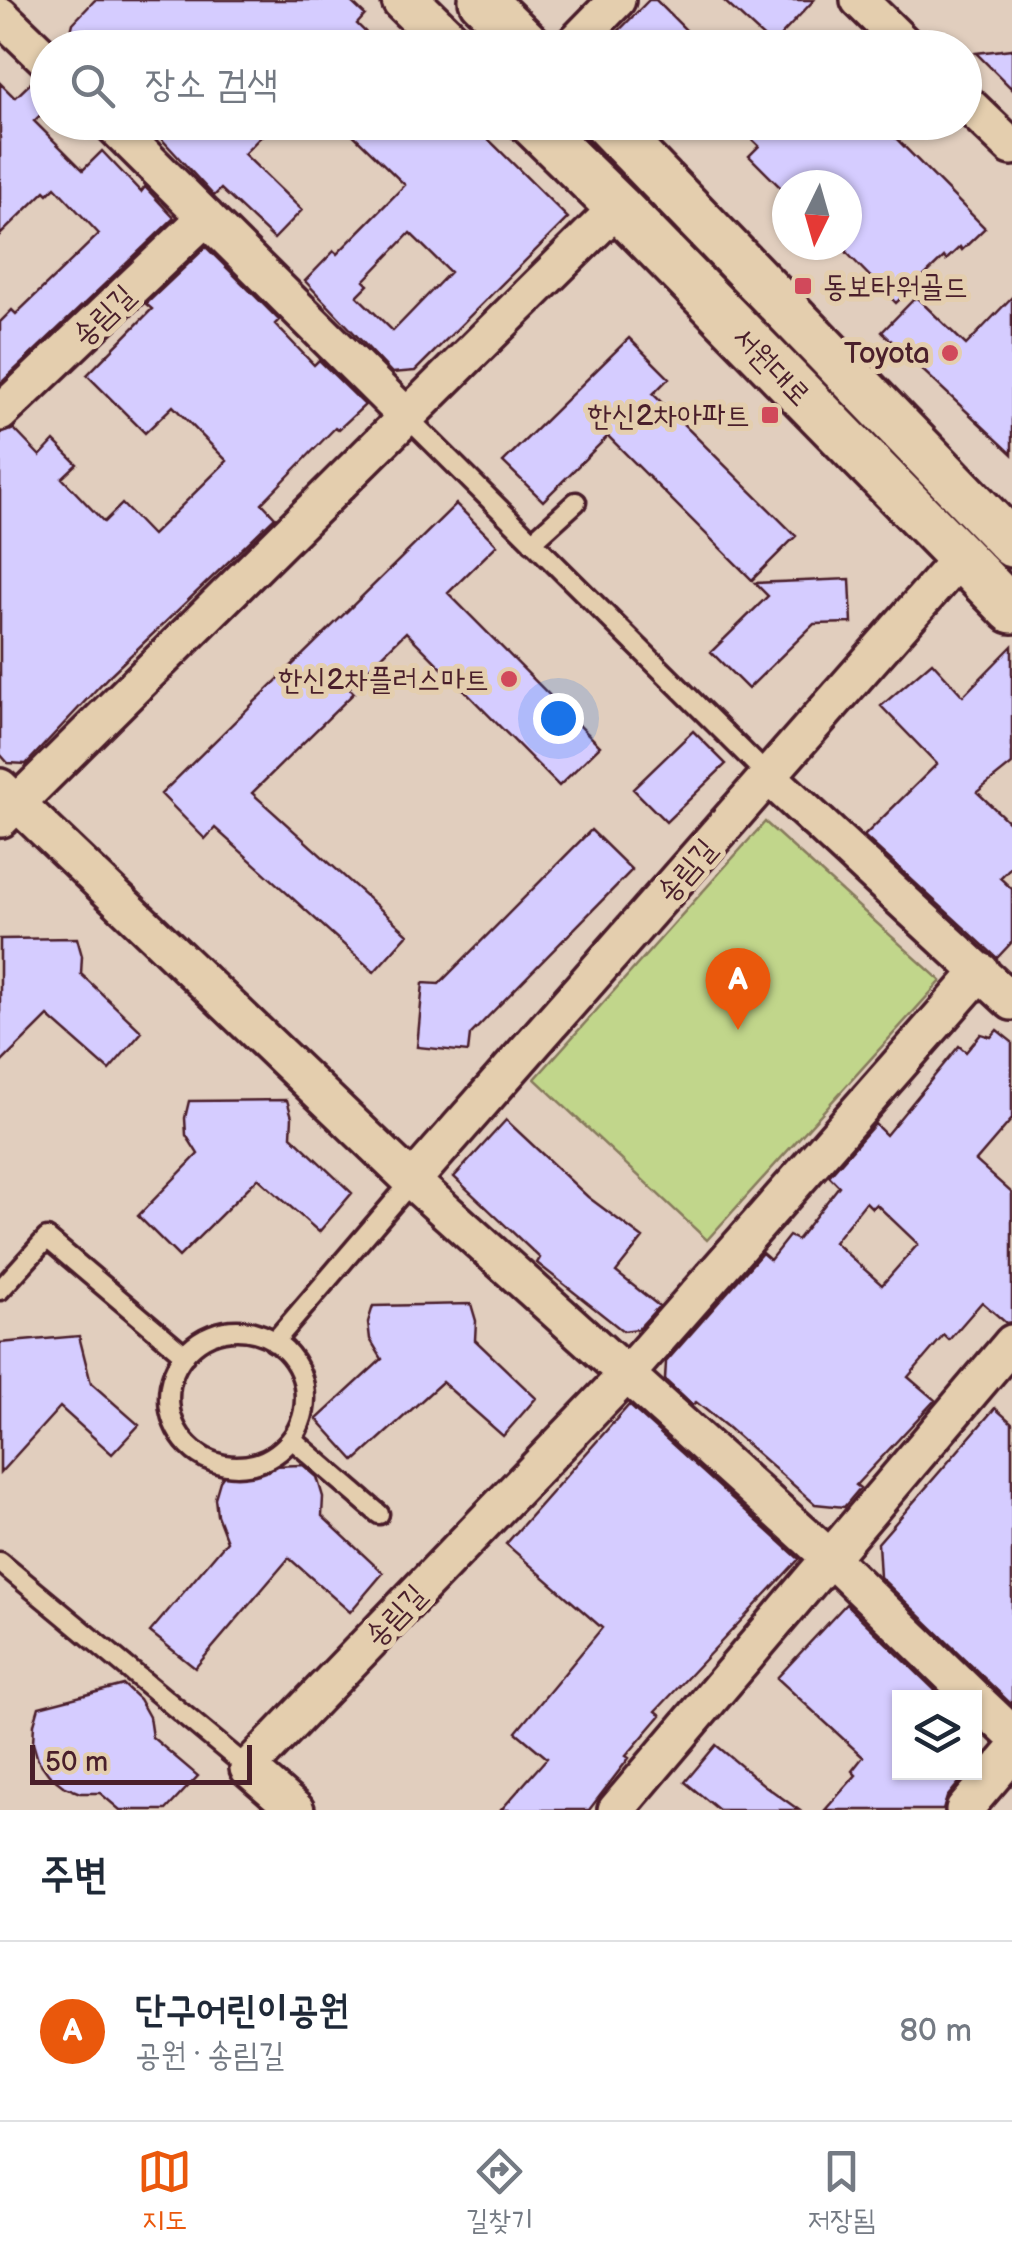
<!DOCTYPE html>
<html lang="ko">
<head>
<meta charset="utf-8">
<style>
	body { margin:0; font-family:"Balsamiq Sans","Poor Story",sans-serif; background:#f6f6f7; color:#1f2937 }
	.controls { position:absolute; right:30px; bottom:30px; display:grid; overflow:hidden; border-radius:0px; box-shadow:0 2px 8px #0004 }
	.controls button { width:90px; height:90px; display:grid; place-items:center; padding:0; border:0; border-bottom:2px solid #e0e1e3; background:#fff; color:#1f2937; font:50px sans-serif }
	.compass { position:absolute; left:772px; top:170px; width:90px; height:90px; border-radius:50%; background:#fff; box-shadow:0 2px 8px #0004; rotate:185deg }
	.scale { position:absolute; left:30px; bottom:25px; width:222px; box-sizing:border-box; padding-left:10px; border:5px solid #4a1f2b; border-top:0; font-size:28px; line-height:35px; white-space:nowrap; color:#4a1f2b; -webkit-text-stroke:8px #e4ceae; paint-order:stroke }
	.you { position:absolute; left:558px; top:718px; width:35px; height:35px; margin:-25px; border:8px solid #fff; border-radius:50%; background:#1a73e8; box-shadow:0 0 0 15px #1a73e833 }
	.badge { display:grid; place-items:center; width:65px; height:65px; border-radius:50%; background:#ea580c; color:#fff; font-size:32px; font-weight:700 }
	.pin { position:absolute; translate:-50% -82px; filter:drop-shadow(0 2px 5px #0008) }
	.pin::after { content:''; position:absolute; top:52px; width:35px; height:30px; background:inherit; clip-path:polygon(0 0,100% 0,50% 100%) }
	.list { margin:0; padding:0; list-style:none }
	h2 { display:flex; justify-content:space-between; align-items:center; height:130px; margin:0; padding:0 40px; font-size:42px }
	h2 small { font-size:32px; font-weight:400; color:#747a83 }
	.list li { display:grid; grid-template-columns:65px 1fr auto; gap:30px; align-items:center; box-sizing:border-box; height:180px; padding:0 40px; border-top:2px solid #e0e1e3 }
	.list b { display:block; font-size:38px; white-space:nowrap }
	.list p { margin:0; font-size:32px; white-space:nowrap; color:#747a83 }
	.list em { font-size:32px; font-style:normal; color:#747a83 }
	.icon { flex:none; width:55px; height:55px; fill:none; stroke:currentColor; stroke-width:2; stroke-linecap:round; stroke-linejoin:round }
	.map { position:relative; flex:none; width:1012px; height:1810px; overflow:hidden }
	.search { position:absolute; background:#fff; box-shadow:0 2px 8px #0004; left:30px; right:30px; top:30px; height:110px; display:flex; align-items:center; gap:25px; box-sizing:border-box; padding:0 35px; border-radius:55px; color:#747a83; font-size:38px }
	.sheet { height:310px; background:#fff }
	nav { display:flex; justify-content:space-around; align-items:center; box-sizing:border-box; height:140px; border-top:2px solid #e0e1e3; background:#fff; font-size:28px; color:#747a83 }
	nav a { display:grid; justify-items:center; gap:5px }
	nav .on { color:#ea580c }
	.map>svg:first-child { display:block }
	.green { fill:#c1d68b; stroke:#867a5b; stroke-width:2.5 }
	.building { fill:#d5ccff; stroke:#4a1f2b; stroke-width:2.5; fill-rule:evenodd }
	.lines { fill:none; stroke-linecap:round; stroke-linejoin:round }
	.service-casing { stroke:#4a1f2b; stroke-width:25 }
	.minor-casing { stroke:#4a1f2b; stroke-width:42 }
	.tertiary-casing { stroke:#4a1f2b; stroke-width:52 }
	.service { stroke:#e4ceae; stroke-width:18 }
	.minor { stroke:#e4ceae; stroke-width:35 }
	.tertiary { stroke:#e4ceae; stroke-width:45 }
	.poi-dot { fill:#d1495b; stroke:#e4ceae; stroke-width:4 }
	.labels { text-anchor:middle; stroke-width:10; stroke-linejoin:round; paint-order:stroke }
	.poi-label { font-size:30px; fill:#4a1f2b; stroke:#e4ceae; text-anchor:end }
	.street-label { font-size:30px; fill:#4a1f2b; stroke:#e4ceae }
</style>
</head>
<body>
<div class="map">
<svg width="1012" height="1810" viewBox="0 0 1012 1810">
	<rect width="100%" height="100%" fill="#e1cebe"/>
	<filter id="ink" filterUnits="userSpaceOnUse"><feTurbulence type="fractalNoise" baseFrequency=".01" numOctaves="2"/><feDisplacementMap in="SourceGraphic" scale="20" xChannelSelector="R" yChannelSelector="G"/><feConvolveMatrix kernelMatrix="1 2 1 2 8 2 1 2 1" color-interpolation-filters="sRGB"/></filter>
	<g filter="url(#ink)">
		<!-- green -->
		<path class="green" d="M 765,822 L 941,981 L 707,1240 L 535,1079 Z"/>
		<!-- building -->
		<path class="building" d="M 95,0 L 349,0 L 365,15 L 357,24 L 382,48 L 67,48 L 73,23 Z
			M 649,0 L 656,0 L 704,48 L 602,48 Z
			M 723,0 L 814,0 L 772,45 Z
			M 1012,49 L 1012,89 L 976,53 Z
			M 36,78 L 48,82 L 48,108 L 34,121 L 83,170 L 102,151 L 141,192 L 145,187 L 174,218 L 0,384 L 0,322 L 12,310 L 16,314 L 99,234 L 55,187 L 48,194 L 45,191 L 0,235 L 0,83 L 15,98 Z
			M 146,122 L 275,122 L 244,154 L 302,210 L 274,239 L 221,189 L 214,196 Z
			M 340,122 L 471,122 L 568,218 L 415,371 L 392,373 L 305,281 L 334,251 L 337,254 L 405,185 ZM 410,233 L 450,272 L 393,331 L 357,296 L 368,285 L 364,281 Z
			M 734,122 L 880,122 L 985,228 L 962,250 L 960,247 L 946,260 L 944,257 L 896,303 L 847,253 L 847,185 L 787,185 L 787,194 L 749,156 L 759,146 Z
			M 206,247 L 279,320 L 275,324 L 314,365 L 319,360 L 365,405 L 338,430 L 335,428 L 262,503 L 275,517 L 108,677 L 26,764 L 8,763 L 0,754 L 0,434 L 14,429 L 40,456 L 54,441 L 77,464 L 62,478 L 104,522 L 122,504 L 152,535 L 227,461 L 173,406 L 145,433 L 87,375 L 152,309 L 146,304 Z
			M 916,297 L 966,345 L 1012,297 L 1012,454 L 882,332 Z
			M 629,338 L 669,378 L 653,394 L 796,536 L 752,580 L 608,436 L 543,501 L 503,462 Z
			M 456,504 L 497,545 L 448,593 L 600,746 L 559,786 L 406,632 L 349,688 L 354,693 L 252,793 L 408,934 L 374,972 L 215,828 L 205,839 L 161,794 Z
			M 850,579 L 852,623 L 814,624 L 748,689 L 711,652 L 768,596 L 755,583 Z
			M 1012,646 L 1012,764 L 977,792 L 1012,825 L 1012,866 L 1000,878 L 1012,889 L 1012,942 L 997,958 L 864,836 L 937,764 L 881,706 L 932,662 L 963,696 Z
			M 693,731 L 726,764 L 666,822 L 633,789 Z
			M 591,830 L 632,870 L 470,1035 L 468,1052 L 417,1047 L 423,983 L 439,984 Z
			M 77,938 L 82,956 L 81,974 L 142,1032 L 109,1070 L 48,1016 L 0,1064 L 0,939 Z
			M 997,1030 L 1012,1042 L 1012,1119 L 976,1161 L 1012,1193 L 1012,1322 L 1006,1323 L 982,1302 L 949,1340 L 944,1335 L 908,1377 L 935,1400 L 856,1485 L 860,1488 L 844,1507 L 815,1504 L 726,1426 L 696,1402 L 692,1405 L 665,1380 L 666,1362 L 762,1253 L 770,1260 L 789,1236 L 797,1240 L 839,1186 L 829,1176 L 875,1124 L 886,1135 L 959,1046 L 966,1052 L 981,1034 L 991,1037 ZM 866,1202 L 872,1208 L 876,1204 L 918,1244 L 882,1285 L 834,1242 Z
			M 287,1100 L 292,1117 L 291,1136 L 352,1193 L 319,1232 L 258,1178 L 179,1257 L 138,1216 L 198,1154 L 186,1135 L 185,1118 L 189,1101 Z
			M 506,1120 L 588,1197 L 643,1238 L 616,1272 L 659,1306 L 638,1329 L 623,1331 L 537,1263 L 540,1258 L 454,1177 Z
			M 471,1304 L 476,1321 L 475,1340 L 536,1398 L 503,1436 L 442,1382 L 355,1461 L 317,1419 L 382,1359 L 370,1339 L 368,1322 L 373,1306 Z
			M 79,1336 L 91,1383 L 139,1425 L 112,1454 L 60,1407 L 0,1473 L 0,1343 Z
			M 629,1405 L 799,1559 L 656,1711 L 661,1715 L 626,1756 L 629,1758 L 589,1810 L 501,1810 L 547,1758 L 516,1732 L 602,1628 L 506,1544 Z
			M 995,1408 L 1012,1423 L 1012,1705 L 880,1577 L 878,1543 Z
			M 303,1465 L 317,1477 L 323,1497 L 322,1516 L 383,1573 L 350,1612 L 289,1558 L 195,1668 L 150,1632 L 227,1541 L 217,1515 L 215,1498 L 220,1481 L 230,1467 Z
			M 846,1604 L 943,1698 L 900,1698 L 900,1772 L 968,1772 L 947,1797 L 943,1810 L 825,1810 L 856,1775 L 852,1771 L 863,1757 L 777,1678 Z
			M 124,1685 L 139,1699 L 149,1717 L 152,1737 L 198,1776 L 166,1810 L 120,1810 L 100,1793 L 80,1793 L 63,1786 L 49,1775 L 38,1760 L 33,1743 L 34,1724 L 39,1707 Z
			M 716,1745 L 764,1785 L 799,1810 L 719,1810 L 685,1782 Z"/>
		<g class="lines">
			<!-- service casing -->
			<g class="service-casing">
				<path id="service" d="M 408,418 L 768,776
					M 532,542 L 576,502
					M 0,1290 L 47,1238 L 185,1355
					M169 1398a68 68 0 1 1 136 0a68 68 0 1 1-136 0Z
					M 274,1342 L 412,1181
					M 292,1439 L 379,1514
					M 0,1562 L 248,1768"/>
			</g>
			<!-- minor casing -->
			<g class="minor-casing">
				<path id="minor" d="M 859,0 L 908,48
					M 0,15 L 48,61
					M 570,48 L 617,0
					M 964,101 L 1012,147
					M 110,122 L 408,418
					M 0,413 L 206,217
					M 768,776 L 1012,1002
					M 0,787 L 412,1181 L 830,1558 L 974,1698
					M 1,819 L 618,207
					M 412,1181 L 959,559
					M 974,1698 L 1012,1734
					M 296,1810 L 248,1768 L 627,1374 L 981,971
					M 616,1810 L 1012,1343
					M 964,1810 L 1012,1754"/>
			</g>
			<!-- tertiary casing -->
			<g class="tertiary-casing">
				<path id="tertiary" d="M 405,0 L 454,48
					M 482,0 L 531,48
					M 531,122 L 618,207 L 1012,610
					M 605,122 L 1012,544"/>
			</g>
			<!-- service -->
			<use href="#service" class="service"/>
			<!-- minor -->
			<use href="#minor" class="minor"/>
			<!-- tertiary -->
			<use href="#tertiary" class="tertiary"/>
		</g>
	</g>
	<!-- markers -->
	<g class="poi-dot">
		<rect x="793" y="276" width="20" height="20" rx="5"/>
		<circle cx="950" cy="353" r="10"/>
		<rect x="760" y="405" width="20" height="20" rx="5"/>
		<circle cx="509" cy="679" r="10"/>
	</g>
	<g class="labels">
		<!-- poi labels -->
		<g class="poi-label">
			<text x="823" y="296" text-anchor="start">동보타워골드</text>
			<text x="930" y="363">Toyota</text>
			<text x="750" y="425">한신2차아파트</text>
			<text x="489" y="689">한신2차플러스마트</text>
		</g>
		<!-- street labels -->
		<g class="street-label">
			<text transform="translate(103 315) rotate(-44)" y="10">송림길</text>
			<text transform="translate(772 366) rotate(46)" y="10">서원대로</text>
			<text transform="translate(686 870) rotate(-49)" y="10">송림길</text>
			<text transform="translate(395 1615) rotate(-46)" y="10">송림길</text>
		</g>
	</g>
</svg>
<div class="controls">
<button><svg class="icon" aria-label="layers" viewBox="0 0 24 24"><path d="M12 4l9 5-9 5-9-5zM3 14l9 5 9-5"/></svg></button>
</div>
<svg class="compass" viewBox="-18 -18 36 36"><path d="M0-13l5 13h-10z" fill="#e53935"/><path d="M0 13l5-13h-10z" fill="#747a83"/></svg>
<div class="scale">50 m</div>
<div class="you"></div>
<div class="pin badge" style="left:738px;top:1030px">A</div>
<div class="search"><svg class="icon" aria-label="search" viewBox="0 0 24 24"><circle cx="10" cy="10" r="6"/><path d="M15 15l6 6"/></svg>장소 검색</div>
</div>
<section class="sheet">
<h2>주변<small></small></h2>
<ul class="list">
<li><span class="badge">A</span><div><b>단구어린이공원</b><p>공원 · 송림길</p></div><em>80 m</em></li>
</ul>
</section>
<nav>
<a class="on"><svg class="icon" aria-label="map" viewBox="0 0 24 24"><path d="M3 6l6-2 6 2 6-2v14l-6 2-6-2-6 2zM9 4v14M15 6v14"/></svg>지도</a>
<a><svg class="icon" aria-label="directions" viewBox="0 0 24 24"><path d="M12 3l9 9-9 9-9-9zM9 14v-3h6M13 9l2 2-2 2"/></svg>길찾기</a>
<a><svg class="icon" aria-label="saved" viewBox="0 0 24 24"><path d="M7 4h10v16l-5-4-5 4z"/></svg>저장됨</a>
</nav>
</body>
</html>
